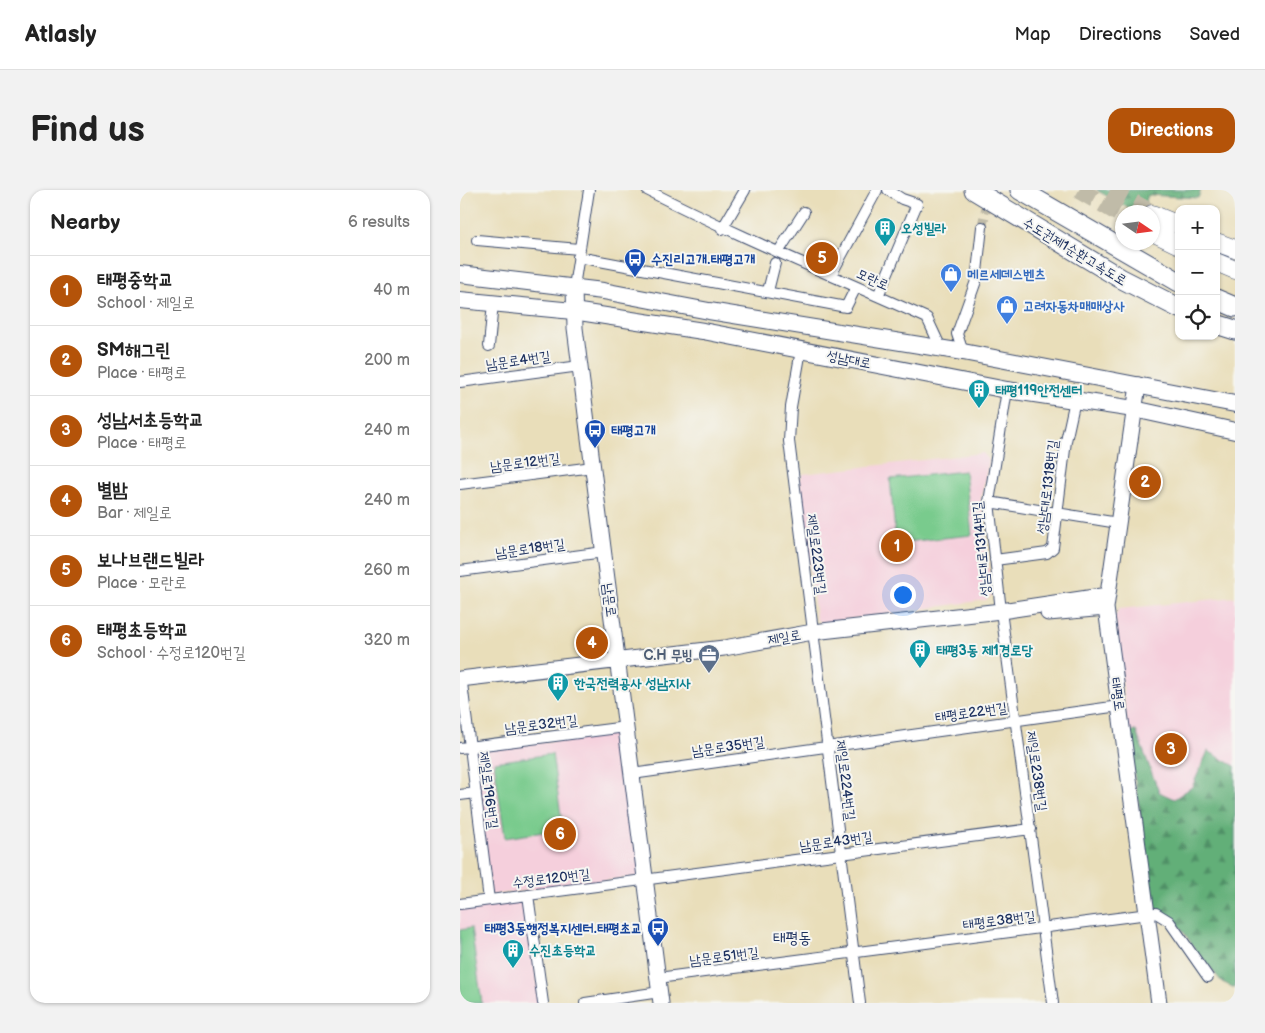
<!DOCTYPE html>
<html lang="en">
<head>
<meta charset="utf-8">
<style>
	body { margin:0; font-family:"Balsamiq Sans","Poor Story",sans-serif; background:#f2f2f2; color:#222 }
	.controls { position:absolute; right:15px; top:15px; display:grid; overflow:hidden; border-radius:10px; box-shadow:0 1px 4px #0004 }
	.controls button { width:45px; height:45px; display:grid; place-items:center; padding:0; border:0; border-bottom:1px solid #e0e0e0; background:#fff; color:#222; font:25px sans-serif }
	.compass { position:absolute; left:655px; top:15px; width:45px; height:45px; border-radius:50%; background:#fff; box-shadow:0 1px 4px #0004; rotate:103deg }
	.you { position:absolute; left:442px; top:404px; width:18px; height:18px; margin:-12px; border:4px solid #fff; border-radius:50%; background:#1a73e8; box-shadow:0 0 0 8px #1a73e833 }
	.badge { display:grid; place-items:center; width:32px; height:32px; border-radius:50%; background:#b45309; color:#fff; font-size:16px; font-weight:700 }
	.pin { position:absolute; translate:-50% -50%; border:2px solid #fff; box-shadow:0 1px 5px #0006 }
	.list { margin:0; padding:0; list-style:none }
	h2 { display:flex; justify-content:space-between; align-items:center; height:65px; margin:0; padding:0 20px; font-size:21px }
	h2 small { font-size:16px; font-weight:400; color:#767676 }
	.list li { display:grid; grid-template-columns:32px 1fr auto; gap:15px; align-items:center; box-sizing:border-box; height:70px; padding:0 20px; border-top:1px solid #e0e0e0 }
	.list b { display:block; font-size:19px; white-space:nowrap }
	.list p { margin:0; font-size:16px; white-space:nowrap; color:#767676 }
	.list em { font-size:16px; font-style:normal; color:#767676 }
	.icon { flex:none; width:28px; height:28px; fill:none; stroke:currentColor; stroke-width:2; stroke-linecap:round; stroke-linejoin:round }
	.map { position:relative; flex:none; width:775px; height:813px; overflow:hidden; border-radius:15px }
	header { display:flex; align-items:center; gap:30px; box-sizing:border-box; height:70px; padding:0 25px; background:#fff; border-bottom:1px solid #e0e0e0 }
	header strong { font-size:24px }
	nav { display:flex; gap:28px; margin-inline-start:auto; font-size:18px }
	.intro { display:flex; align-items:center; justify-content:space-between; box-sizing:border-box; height:120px; padding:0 30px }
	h1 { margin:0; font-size:35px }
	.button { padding:12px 22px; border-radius:15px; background:#b45309; color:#fff; font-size:18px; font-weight:700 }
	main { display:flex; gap:30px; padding:0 30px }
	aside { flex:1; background:#fff; border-radius:15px; box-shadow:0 1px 4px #0004 }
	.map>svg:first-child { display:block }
	.built { fill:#f5cfdc }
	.grass { fill:#79cb8d; stroke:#4a7d76 }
	.forest { fill:url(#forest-firs); stroke:#3e6f6b }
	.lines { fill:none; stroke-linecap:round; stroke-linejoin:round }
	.minor-tunnel { stroke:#c0bba8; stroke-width:10; stroke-dasharray:10 5; stroke-linecap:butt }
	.trunk-tunnel { stroke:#c0bba8; stroke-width:18; stroke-dasharray:18 9; stroke-linecap:butt }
	.minor-casing { stroke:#3a496c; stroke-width:12 }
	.secondary-casing { stroke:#3a496c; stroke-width:17 }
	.primary-casing { stroke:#3a496c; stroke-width:18 }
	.trunk-casing { stroke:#3a496c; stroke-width:19 }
	.motorway-casing { stroke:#3a496c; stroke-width:21 }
	.minor { stroke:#fff; stroke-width:10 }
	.secondary { stroke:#fff; stroke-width:15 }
	.primary { stroke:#fff; stroke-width:16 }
	.trunk { stroke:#fff; stroke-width:18 }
	.motorway { stroke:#fff; stroke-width:19 }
	.labels { text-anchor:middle; stroke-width:4; stroke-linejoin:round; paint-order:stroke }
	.culture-label { font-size:14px; font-weight:bold; fill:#0d838f; stroke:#f6f6f2; text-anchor:start }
	.street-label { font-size:14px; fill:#1b2f5e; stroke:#f6f6f2 }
	.transit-label { font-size:14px; font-weight:bold; fill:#164399; stroke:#f6f6f2; text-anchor:start }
	.shop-label { font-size:14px; font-weight:bold; fill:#366cbe; stroke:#f6f6f2; text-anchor:start }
	.service-label { font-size:14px; font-weight:bold; fill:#4e5e75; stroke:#f6f6f2; text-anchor:end }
	.quarter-label { font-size:16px; fill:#1b2f5e; stroke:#f6f6f2 }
</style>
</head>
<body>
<header>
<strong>Atlasly</strong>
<nav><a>Map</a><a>Directions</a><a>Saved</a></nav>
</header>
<div class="intro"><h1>Find us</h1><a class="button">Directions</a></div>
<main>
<aside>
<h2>Nearby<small>6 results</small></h2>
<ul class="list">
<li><span class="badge">1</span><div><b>태평중학교</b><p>School · 제일로</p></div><em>40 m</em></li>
<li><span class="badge">2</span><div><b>SM해그린</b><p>Place · 태평로</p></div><em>200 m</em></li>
<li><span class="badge">3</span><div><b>성남서초등학교</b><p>Place · 태평로</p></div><em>240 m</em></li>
<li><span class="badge">4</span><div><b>별밤</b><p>Bar · 제일로</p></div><em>240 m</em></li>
<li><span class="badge">5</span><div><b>보나브랜드빌라</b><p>Place · 모란로</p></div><em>260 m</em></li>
<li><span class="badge">6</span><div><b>태평초등학교</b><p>School · 수정로120번길</p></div><em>320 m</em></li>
</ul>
</aside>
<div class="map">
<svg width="775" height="813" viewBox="0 0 775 813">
	<defs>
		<pattern id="forest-firs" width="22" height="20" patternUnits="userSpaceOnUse" patternTransform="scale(1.25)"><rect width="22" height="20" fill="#62af78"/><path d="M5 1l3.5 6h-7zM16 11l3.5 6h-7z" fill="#508f66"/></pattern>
	</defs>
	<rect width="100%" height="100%" fill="#f6f6f2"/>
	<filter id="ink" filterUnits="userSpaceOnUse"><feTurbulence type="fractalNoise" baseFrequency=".02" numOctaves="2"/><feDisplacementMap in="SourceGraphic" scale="10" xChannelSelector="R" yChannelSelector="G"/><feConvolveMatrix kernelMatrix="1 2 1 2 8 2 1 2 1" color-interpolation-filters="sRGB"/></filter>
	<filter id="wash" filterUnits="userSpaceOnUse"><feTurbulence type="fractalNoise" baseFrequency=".0096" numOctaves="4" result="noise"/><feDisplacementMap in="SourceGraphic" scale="20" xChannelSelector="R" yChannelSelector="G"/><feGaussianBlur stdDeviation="1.12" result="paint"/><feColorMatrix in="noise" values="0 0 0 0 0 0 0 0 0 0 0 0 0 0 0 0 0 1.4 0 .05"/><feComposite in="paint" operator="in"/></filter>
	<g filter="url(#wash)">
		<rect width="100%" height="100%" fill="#e9deba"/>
		<!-- built -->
		<path class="built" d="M 523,263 L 529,270 L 521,308 L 532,405 L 526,410 L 361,433 L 356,429 L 340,290 L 343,284 Z
			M 775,407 L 775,576 L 748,562 L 732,597 L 714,609 L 699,602 L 676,541 L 668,542 L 655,426 L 659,419 Z
			M 164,542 L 182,686 L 31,705 L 13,561 Z
			M 65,708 L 80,813 L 0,813 L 0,717 Z"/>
		<!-- grass -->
		<path class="grass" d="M 505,281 L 512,345 L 436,353 L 430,289 Z
			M 92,564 L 103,639 L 45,648 L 34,572 Z
			M 11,738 L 22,813 L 0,813 L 0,740 Z"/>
		<!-- forest -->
		<path class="forest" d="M 636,0 L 741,0 L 738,8 L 688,5 L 682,22 L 676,22 Z
			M 676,541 L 699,602 L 714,609 L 732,597 L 748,561 L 775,576 L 775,798 L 762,792 L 739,764 L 715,730 L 694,717 L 668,542 Z"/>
	</g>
	<g filter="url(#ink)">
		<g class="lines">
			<!-- minor-tunnel -->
			<path class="minor-tunnel" d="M 522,37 L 529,6"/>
			<!-- trunk-tunnel -->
			<path class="trunk-tunnel" d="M 619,0 L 662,25
				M 650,0 L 690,22"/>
			<!-- minor casing -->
			<g class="minor-casing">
				<path id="minor" d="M 187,0 C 279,47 374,86 467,128 L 481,158
					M 262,39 L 285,0
					M 17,50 L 119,59
					M 319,61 L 344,22
					M 118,67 L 386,117 L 396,97
					M 371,85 L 417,0
					M 114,97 L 129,0
					M 308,101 L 315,73
					M 418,106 L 457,14 L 442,9 L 428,0
					M 29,156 L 33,113
					M 341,160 L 331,217 L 329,251 L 400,813
					M 503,162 L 497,144 L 516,91 L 522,37
					M 0,192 L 120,176
					M 547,200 L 529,312 L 541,421 L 593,813
					M 0,294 L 133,277
					M 529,312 L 658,333
					M 535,370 L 587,363 L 593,358 L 606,251 L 615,210
					M 0,381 L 144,362
					M 2,493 L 29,710
					M 0,558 L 166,537
					M 172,584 L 659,516
					M 0,605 L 16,603
					M 68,705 L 83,813
					M 0,714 L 571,639
					M 198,788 L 696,723 L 709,731 L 748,787
					M 125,813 L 200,802"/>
			</g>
			<!-- secondary casing -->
			<g class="secondary-casing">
				<path id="secondary" d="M 114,97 L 115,138 L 201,813
					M 678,195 L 646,418 L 699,813
					M 588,423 L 646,418
					M 0,489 L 264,458 L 353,442 L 541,421 L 648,405"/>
			</g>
			<!-- primary casing -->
			<g class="primary-casing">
				<path id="primary" d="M 0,84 L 143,101 L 249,121 L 503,162 L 775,214
					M 0,110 L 113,121 L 243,141 L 547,200 L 674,219 L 775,241"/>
			</g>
			<!-- trunk casing -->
			<g class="trunk-casing">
				<path id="trunk" d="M 692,24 L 719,35
					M 692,42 L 719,55
					M 756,52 L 775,59
					M 756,72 L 775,80"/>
			</g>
			<!-- motorway casing -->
			<g class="motorway-casing">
				<path id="motorway" d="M 514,0 L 660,88 L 719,118
					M 560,0 L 719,92
					M 756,109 L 775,117
					M 756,134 L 775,140"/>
			</g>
			<!-- minor -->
			<use href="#minor" class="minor"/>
			<!-- secondary -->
			<use href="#secondary" class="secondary"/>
			<!-- primary -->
			<use href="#primary" class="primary"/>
			<!-- trunk -->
			<use href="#trunk" class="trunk"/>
			<!-- motorway -->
			<use href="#motorway" class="motorway"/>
		</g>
	</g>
	<!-- icons -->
	<defs>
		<g id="building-pin" transform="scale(1.125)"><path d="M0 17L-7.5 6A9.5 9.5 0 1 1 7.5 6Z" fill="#0f9aa8" stroke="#f6f6f2"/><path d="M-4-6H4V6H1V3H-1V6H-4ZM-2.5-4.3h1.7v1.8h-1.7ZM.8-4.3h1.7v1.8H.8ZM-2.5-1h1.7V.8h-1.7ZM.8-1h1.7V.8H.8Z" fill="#fff"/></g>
		<g id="bus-pin" transform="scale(1.125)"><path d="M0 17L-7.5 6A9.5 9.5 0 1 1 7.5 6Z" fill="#1a4fb4" stroke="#f6f6f2"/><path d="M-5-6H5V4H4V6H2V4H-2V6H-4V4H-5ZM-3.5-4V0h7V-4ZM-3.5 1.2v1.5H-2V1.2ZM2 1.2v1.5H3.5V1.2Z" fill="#fff"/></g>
		<g id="shop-pin" transform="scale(1.125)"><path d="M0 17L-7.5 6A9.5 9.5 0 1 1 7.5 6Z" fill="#3f7fe0" stroke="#f6f6f2"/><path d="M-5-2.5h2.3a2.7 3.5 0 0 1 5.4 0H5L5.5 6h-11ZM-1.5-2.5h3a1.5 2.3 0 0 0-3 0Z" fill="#fff"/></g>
		<g id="office-pin" transform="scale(1.125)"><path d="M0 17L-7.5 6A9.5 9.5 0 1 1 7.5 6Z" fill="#5c6f8a" stroke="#f6f6f2"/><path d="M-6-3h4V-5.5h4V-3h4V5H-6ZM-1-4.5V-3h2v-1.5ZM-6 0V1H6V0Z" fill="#fff"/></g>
	</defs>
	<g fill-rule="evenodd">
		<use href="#building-pin" x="425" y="38"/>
		<use href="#bus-pin" x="175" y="69"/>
		<use href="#shop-pin" x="491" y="84"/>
		<use href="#shop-pin" x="547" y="116"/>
		<use href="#building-pin" x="519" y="200"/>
		<use href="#bus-pin" x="135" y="240"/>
		<use href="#building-pin" x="460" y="460"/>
		<use href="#office-pin" x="249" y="465"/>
		<use href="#building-pin" x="98" y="493"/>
		<use href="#bus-pin" x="198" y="738"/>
		<use href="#building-pin" x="53" y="760"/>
	</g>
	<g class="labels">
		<!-- culture labels -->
		<g class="culture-label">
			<text x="441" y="43">오성빌라</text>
			<text x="535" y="205">태평119안전센터</text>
			<text x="476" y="465">태평3동 제1경로당</text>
			<text x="114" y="498">한국전력공사 성남지사</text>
			<text x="69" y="765">수진초등학교</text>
		</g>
		<!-- street labels -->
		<g class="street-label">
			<text transform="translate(615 61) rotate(31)" y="5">수도권제1순환고속도로</text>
			<text transform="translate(413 89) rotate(24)" y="5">모란로</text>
			<text transform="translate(389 169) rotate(11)" y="5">성남대로</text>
			<text transform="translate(58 170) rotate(-8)" y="5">남문로4번길</text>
			<text transform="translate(65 272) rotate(-7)" y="5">남문로12번길</text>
			<text transform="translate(587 297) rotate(-83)" y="5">성남대로1318번길</text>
			<text transform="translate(70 358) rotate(-8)" y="5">남문로18번길</text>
			<text transform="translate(521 359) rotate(-95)" y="5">성남대로1314번길</text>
			<text transform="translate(357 364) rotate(83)" y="5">제일로223번길</text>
			<text transform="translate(150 410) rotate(83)" y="5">남문로</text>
			<text transform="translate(324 447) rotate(-10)" y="5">제일로</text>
			<text transform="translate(658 504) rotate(82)" y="5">태평로</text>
			<text transform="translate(511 522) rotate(-8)" y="5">태평로22번길</text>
			<text transform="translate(81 534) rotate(-7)" y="5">남문로32번길</text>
			<text transform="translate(268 556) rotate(-8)" y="5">남문로35번길</text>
			<text transform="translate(577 581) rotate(82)" y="5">제일로238번길</text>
			<text transform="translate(386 590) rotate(83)" y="5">제일로224번길</text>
			<text transform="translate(29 600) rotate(83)" y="5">제일로196번길</text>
			<text transform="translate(376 651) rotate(-8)" y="5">남문로43번길</text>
			<text transform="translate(91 688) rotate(-7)" y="5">수정로120번길</text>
			<text transform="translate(539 730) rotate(-7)" y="5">태평로38번길</text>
			<text transform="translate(264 766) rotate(-7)" y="5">남문로51번길</text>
		</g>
		<!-- transit labels -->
		<g class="transit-label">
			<text x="191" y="74">수진리고개.태평고개</text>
			<text x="151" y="245">태평고개</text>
			<text x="182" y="743" text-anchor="end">태평3동행정복지센터.태평초교</text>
		</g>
		<!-- shop labels -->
		<g class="shop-label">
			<text x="507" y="89">메르세데스벤츠</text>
			<text x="563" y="121">고려자동차매매상사</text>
		</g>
		<!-- service labels -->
		<g class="service-label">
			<text x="233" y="470">C.H 무빙</text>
		</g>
		<!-- quarter labels -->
		<g class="quarter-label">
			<text x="332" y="753">태평동</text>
		</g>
	</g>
</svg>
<div class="controls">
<button>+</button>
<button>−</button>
<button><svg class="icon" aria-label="locate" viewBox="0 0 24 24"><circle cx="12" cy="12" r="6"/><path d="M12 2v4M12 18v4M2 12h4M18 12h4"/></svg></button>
</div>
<svg class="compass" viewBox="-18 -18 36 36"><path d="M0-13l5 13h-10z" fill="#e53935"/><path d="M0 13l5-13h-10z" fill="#767676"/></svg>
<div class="you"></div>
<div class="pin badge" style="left:437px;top:356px">1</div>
<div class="pin badge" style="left:685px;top:292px">2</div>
<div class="pin badge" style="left:711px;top:559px">3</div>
<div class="pin badge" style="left:132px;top:453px">4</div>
<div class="pin badge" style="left:362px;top:68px">5</div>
<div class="pin badge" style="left:100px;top:644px">6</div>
</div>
</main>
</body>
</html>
